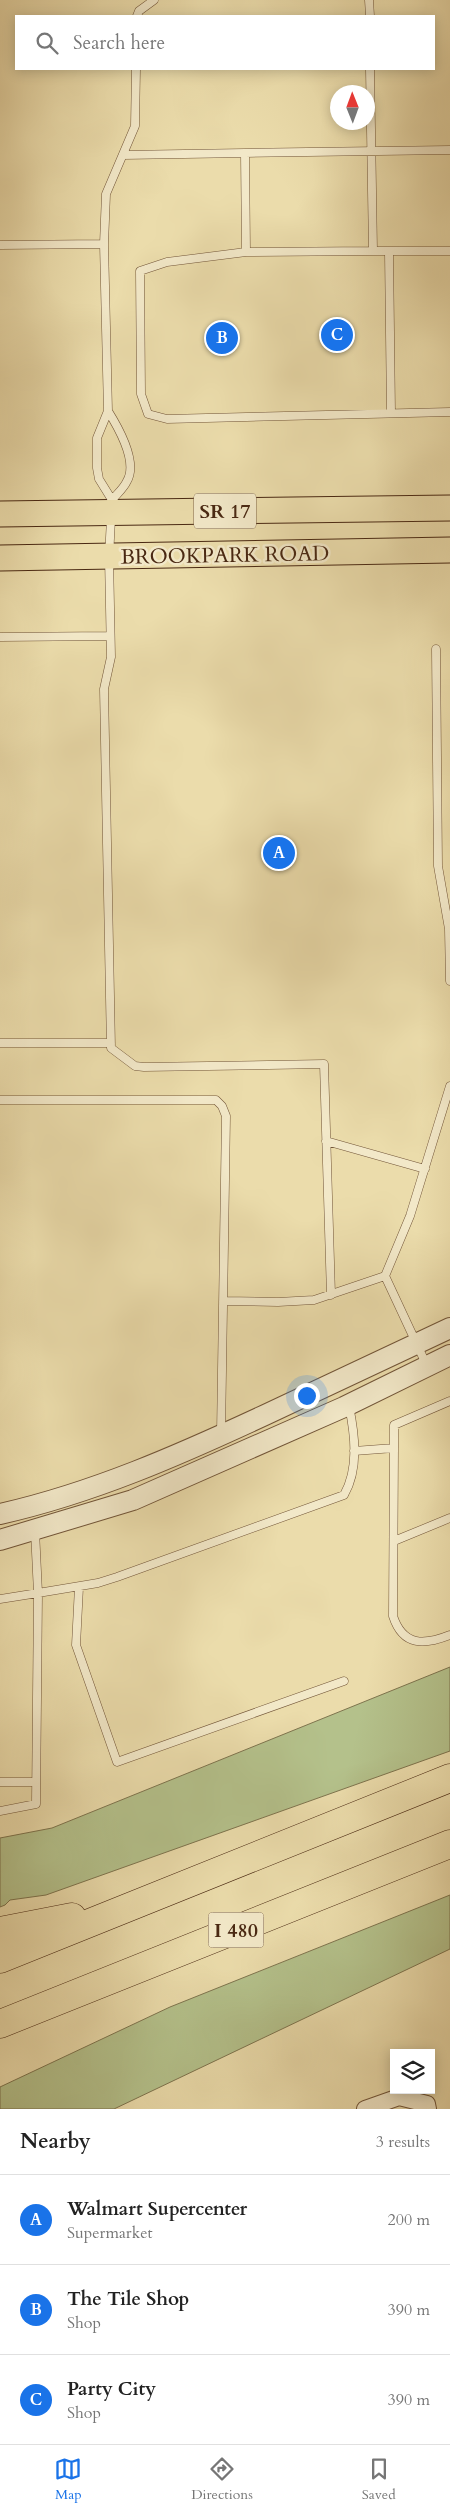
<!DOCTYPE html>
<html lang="en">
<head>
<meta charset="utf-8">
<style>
	body { margin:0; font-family:Cardo,serif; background:#f6f6f6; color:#222 }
	.controls { position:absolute; right:15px; bottom:15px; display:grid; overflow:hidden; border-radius:0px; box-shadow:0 2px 12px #0003 }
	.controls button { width:45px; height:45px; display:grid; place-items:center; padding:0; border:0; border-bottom:1px solid #e0e0e0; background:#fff; color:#222; font:25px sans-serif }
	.compass { position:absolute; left:330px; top:85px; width:45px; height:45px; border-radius:50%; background:#fff; box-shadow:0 2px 12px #0003; rotate:359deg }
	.you { position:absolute; left:306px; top:1395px; width:18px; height:18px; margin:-12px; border:4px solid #fff; border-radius:50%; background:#1a73e8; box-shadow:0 0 0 8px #1a73e833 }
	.badge { display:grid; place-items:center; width:32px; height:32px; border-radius:50%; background:#1a73e8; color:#fff; font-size:16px; font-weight:700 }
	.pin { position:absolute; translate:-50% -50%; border:2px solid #fff; box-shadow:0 1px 5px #0006 }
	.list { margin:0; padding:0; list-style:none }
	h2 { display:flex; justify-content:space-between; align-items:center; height:65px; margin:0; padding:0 20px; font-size:21px }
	h2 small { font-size:16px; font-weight:400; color:#767676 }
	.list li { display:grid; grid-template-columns:32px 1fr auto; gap:15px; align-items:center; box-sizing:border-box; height:90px; padding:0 20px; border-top:1px solid #e0e0e0 }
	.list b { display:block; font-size:19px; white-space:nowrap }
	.list p { margin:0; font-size:16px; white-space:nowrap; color:#767676 }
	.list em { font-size:16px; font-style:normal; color:#767676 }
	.icon { flex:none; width:28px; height:28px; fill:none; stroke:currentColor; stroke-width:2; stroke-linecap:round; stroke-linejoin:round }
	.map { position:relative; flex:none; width:450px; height:2109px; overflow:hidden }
	.search { position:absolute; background:#fff; box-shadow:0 2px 12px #0003; left:15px; right:15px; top:15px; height:55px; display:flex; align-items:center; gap:12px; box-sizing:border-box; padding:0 18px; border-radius:0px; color:#767676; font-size:19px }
	.sheet { height:335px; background:#fff }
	nav { display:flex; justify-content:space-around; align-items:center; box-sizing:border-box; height:70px; border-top:1px solid #e0e0e0; background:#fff; font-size:14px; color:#767676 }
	nav a { display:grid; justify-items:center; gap:2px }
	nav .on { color:#1a73e8 }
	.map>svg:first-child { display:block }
	.green { fill:#b4c18b; stroke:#7e744e }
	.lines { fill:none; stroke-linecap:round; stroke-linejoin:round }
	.service-casing { stroke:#725538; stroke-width:9 }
	.minor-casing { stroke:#725538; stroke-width:18 }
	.tertiary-casing { stroke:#725538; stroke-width:22 }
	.primary-casing { stroke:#492812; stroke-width:27 }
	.motorway-casing { stroke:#492812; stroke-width:29 }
	.service { stroke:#f2e8c8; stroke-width:8 }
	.minor { stroke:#f2e8c8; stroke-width:16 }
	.tertiary { stroke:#f2e8c8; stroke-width:20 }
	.primary { stroke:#ebdcab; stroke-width:25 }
	.motorway { stroke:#ebdcab; stroke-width:28 }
	.labels { text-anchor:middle; stroke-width:5; stroke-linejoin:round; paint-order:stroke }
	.shield { fill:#f2e8c8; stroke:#7c6249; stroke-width:1 }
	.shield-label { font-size:20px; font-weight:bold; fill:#492812 }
	.street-label { font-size:21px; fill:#492812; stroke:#f2e8c8 }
</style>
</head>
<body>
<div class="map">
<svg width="450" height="2109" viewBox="0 0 450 2109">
	<rect width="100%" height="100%" fill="#ebdcab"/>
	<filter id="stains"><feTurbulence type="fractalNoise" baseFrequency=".004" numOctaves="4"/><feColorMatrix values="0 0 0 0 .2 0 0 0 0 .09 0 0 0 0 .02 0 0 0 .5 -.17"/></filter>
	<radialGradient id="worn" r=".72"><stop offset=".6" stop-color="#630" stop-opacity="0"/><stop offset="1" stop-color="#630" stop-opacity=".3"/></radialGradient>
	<!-- green -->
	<path class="green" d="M 450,1667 L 450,1751 L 46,1895 L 10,1900 L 5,1905 L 0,1907 L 0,1838 L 52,1828 Z
		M 450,1895 L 450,1949 L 114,2109 L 0,2109 L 0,2087 L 170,2007 Z"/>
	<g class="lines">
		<!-- service casing -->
		<g class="service-casing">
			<path id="service" d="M 369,0 L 370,16
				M 137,16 L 139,11 L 154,0
				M 245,153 L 450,150
				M 123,155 L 245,153 L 246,252 L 167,262 L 140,271 L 141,394 L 148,414 L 167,419 L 450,412
				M 104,244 L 106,194 L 135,126 L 136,69
				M 0,245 L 104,244 L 108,411 L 97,438 L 97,468 L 99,479 L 112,500 C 117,494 124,488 127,481 C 138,462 118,427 108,411
				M 373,251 L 450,251
				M 246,252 L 373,251 L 370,69
				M 389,252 L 391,413
				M 112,500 L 109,557 L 111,657 L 104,689 L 111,1048 L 135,1066 L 144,1067 L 324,1064 L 331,1295
				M 0,637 L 110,636
				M 436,649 L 438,866 L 449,929 L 450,981
				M 0,1043 L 111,1043
				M 0,1100 L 216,1100 L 222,1106 L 226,1116 L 221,1434
				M 326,1141 L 425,1169
				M 385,1276 L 410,1216 L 450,1086
				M 223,1301 L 278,1302 L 314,1300 L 385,1276 L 427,1366
				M 394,1448 L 393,1616 C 403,1647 425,1645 450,1635
				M 354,1451 L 394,1448 L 394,1425 L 450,1401
				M 394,1541 L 450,1518
				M 79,1587 L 76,1645 L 117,1762 L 344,1681
				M 0,1599 L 38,1593 L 35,1531
				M 0,1782 L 36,1782
				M 0,1811 L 36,1804 L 38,1593 L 98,1583 L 117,1577 L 344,1495 C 359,1469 355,1435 349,1406"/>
		</g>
		<!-- minor casing -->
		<g class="minor-casing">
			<path id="minor" d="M 365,2109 L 399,2097 L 427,2104 L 428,2109"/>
		</g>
		<!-- tertiary casing -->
		<g class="tertiary-casing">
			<path id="tertiary" d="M 0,1514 C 93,1493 179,1455 265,1415 C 327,1386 388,1357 450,1328
				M 0,1540 L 133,1500 L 344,1407 L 450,1355"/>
		</g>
		<!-- primary casing -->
		<g class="primary-casing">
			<path id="primary" d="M 0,514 L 450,508
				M 0,558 L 450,550"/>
		</g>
		<!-- motorway casing -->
		<g class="motorway-casing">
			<path id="motorway" d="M 0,1931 L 72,1917
				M 0,1959 L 450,1778
				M 0,2024 L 450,1844"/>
		</g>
		<!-- service -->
		<use href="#service" class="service"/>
		<!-- minor -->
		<use href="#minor" class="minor"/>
		<!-- tertiary -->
		<use href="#tertiary" class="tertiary"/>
		<!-- primary -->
		<use href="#primary" class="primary"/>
		<!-- motorway -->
		<use href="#motorway" class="motorway"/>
	</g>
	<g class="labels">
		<!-- shield labels -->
		<g class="shield">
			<rect x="194" y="493.5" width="62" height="35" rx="4"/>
			<rect x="208.5" y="1912.5" width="55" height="35" rx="4"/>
		</g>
		<g class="shield-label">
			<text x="225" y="518">SR 17</text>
			<text x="236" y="1937">I 480</text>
		</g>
		<!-- street labels -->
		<g class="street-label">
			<text transform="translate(225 555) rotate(-1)" y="7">BROOKPARK ROAD</text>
		</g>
	</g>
	<rect width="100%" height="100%" filter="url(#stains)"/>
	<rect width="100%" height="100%" fill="url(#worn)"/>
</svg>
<div class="controls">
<button><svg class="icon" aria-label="layers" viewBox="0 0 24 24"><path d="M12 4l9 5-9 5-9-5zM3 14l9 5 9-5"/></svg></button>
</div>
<svg class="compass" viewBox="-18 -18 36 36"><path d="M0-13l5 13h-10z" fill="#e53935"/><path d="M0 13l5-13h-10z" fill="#767676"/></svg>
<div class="you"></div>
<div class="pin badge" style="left:279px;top:853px">A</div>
<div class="pin badge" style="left:222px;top:338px">B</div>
<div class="pin badge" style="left:337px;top:335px">C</div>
<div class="search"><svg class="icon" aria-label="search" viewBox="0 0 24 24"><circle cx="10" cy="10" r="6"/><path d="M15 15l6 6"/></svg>Search here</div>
</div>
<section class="sheet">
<h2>Nearby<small>3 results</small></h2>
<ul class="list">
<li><span class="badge">A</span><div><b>Walmart Supercenter</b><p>Supermarket</p></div><em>200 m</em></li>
<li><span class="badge">B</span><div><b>The Tile Shop</b><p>Shop</p></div><em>390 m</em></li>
<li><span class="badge">C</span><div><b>Party City</b><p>Shop</p></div><em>390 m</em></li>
</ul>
</section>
<nav>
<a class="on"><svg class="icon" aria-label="map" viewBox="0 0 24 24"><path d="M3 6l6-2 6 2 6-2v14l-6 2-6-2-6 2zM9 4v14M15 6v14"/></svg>Map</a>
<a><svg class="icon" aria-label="directions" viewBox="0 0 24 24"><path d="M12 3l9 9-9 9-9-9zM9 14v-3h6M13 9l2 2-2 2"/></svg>Directions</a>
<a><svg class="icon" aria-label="saved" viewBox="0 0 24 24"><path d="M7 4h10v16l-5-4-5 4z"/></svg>Saved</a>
</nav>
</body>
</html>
